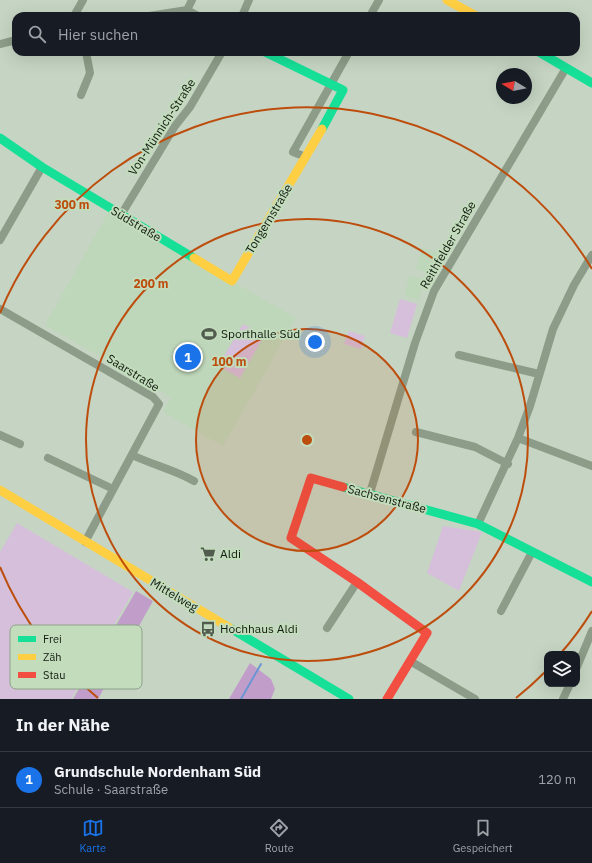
<!DOCTYPE html>
<html lang="de">
<head>
<meta charset="utf-8">
<style>
	body { margin:0; font-family:"IBM Plex Sans",sans-serif; background:#20242c; color:#f1f3f6 }
	.controls { position:absolute; right:12px; bottom:12px; display:grid; overflow:hidden; border-radius:8px; box-shadow:0 4px 16px #0002 }
	.controls button { width:36px; height:36px; display:grid; place-items:center; padding:0; border:0; border-bottom:1px solid #363941; background:#171b24; color:#f1f3f6; font:20px sans-serif }
	.compass { position:absolute; left:496px; top:68px; width:36px; height:36px; border-radius:50%; background:#171b24; box-shadow:0 4px 16px #0002; rotate:280deg }
	.you { position:absolute; left:315px; top:342px; width:14px; height:14px; margin:-10px; border:3px solid #fff; border-radius:50%; background:#1a73e8; box-shadow:0 0 0 6px #1a73e833 }
	.badge { display:grid; place-items:center; width:26px; height:26px; border-radius:50%; background:#1a73e8; color:#fff; font-size:13px; font-weight:700 }
	.pin { position:absolute; translate:-50% -50%; border:2px solid #fff; box-shadow:0 1px 4px #0006 }
	.list { margin:0; padding:0; list-style:none }
	h2 { display:flex; justify-content:space-between; align-items:center; height:52px; margin:0; padding:0 16px; font-size:17px }
	h2 small { font-size:13px; font-weight:400; color:#9ea1a6 }
	.list li { display:grid; grid-template-columns:26px 1fr auto; gap:12px; align-items:center; box-sizing:border-box; height:56px; padding:0 16px; border-top:1px solid #363941 }
	.list b { display:block; font-size:15px; white-space:nowrap }
	.list p { margin:0; font-size:13px; white-space:nowrap; color:#9ea1a6 }
	.list em { font-size:13px; font-style:normal; color:#9ea1a6 }
	.icon { flex:none; width:22px; height:22px; fill:none; stroke:currentColor; stroke-width:2; stroke-linecap:round; stroke-linejoin:round }
	.map { position:relative; flex:none; width:592px; height:699px; overflow:hidden }
	.search { position:absolute; background:#171b24; box-shadow:0 4px 16px #0002; left:12px; right:12px; top:12px; height:44px; display:flex; align-items:center; gap:10px; box-sizing:border-box; padding:0 14px; border-radius:12px; color:#9ea1a6; font-size:15px }
	.sheet { height:108px; background:#171b24 }
	nav { display:flex; justify-content:space-around; align-items:center; box-sizing:border-box; height:56px; border-top:1px solid #363941; background:#171b24; font-size:11px; color:#9ea1a6 }
	nav a { display:grid; justify-items:center; gap:2px }
	nav .on { color:#1a73e8 }
	.map>svg:first-child { display:block }
	.built { fill:#bed6b9 }
	.green { fill:#d5bfda }
	.forest { fill:#c19eca }
	.lines { fill:none; stroke-linecap:round; stroke-linejoin:round }
	.stream { stroke:#6a96d2; stroke-width:2 }
	.street { stroke:#8c9c88; stroke-width:8 }
	.fast { stroke:#16e098; stroke-width:9 }
	.slow { stroke:#ffcf43; stroke-width:9 }
	.jam { stroke:#f24e42; stroke-width:9 }
	.ring { fill:none; stroke:#bd4d0d; stroke-width:2 }
	.labels { text-anchor:middle; stroke-width:4; stroke-linejoin:round; paint-order:stroke }
	.street-label { font-size:12px; fill:#121b10; stroke:#c2dcbc }
	.poi-label { font-size:12px; fill:#121b10; stroke:#c2dcbc; text-anchor:start }
	.key { fill:#c2dcbc; stroke:#8da288; stroke-width:1 }
	.key-label { font-size:11px; fill:#121b10 }
	.centre { fill:#bd4d0d; stroke:#c2dcbc; stroke-width:2 }
	.ring-label { font-size:12px; text-anchor:middle; font-weight:bold; fill:#bd4d0d; stroke:#c2dcbc; stroke-width:4; stroke-linejoin:round; paint-order:stroke }
</style>
</head>
<body>
<div class="map">
<svg width="592" height="699" viewBox="0 0 592 699">
	<rect width="100%" height="100%" fill="#c6d5c3"/>
	<!-- built -->
	<path class="built" d="M 109,211 L 296,318 L 223,446 L 163,412 L 171,397 L 45,325 Z
		M 422,248 L 440,253 L 434,274 L 416,269 Z
		M 410,275 L 424,279 L 419,300 L 404,296 Z"/>
	<!-- green -->
	<path class="green" d="M 400,299 L 417,304 L 407,338 L 390,333 Z
		M 243,324 L 264,336 L 240,378 L 218,366 Z
		M 349,331 L 365,336 L 361,349 L 344,344 Z
		M 17,523 L 133,592 L 71,699 L 0,699 L 0,552 Z
		M 443,526 L 482,532 L 459,591 L 427,573 Z"/>
	<!-- forest -->
	<path class="forest" d="M 136,591 L 153,601 L 98,699 L 73,699 Z
		M 250,663 L 271,679 L 275,689 L 271,699 L 229,699 Z"/>
	<g class="lines">
		<!-- stream -->
		<path class="stream" d="M 241,699 L 261,664"/>
		<!-- street -->
		<path class="street" d="M 187,10 L 198,16
			M 74,16 L 83,0
			M 149,16 L 187,10 L 192,0
			M 242,16 L 249,0
			M 370,16 L 379,0
			M 0,44 L 16,40
			M 81,95 L 90,73 L 86,52
			M 306,157 L 293,152 L 349,52
			M 121,215 L 175,126 L 190,107 L 222,52
			M 0,240 L 42,167
			M 0,309 L 153,397 L 159,404 L 85,542
			M 459,355 L 539,374
			M 416,432 L 475,447 L 508,464
			M 0,435 L 20,444
			M 518,438 L 592,466
			M 132,455 C 153,465 175,470 194,481
			M 48,458 L 113,489
			M 370,493 L 415,343 L 434,291 L 566,68
			M 478,524 L 518,438 L 530,406 L 553,329 L 574,285 L 592,255
			M 501,611 L 532,552
			M 327,628 L 357,582
			M 410,661 L 475,699
			M 577,667 L 592,631
			M 563,699 L 570,684"/>
		<!-- fast -->
		<path class="fast" d="M 265,52 L 343,90 L 322,129
			M 539,52 L 592,83
			M 0,138 L 42,167 L 194,258
			M 343,487 L 478,524 L 592,582
			M 230,628 L 349,699"/>
		<!-- slow -->
		<path class="slow" d="M 447,0 L 476,16
			M 194,258 L 232,281 L 322,129
			M 0,490 L 230,628"/>
		<!-- jam -->
		<path class="jam" d="M 343,487 L 311,478 L 291,538 L 357,582 L 427,633 L 387,699"/>
	</g>
	<!-- distance rings -->
	<circle cx="307" cy="440" r="111" fill="#bd4d0d" fill-opacity=".12"/>
	<g class="ring">
		<circle cx="307" cy="440" r="111"/>
		<circle cx="307" cy="440" r="221"/>
		<path d="M592 611A332 332 0 0 1 561 653M546 671A332 332 0 0 1 516 698M98 698A332 332 0 0 1 0 567M0 313A332 332 0 0 1 592 269"/>
	</g>
	<!-- icons -->
	<defs>
		<g id="stadium-bare" transform="scale(1.2)"><path d="M0-5a6.5 5 0 1 0 0 10a6.5 5 0 1 0 0-10ZM-3.5-1.8h7v3.6h-7Z" fill="#515c4f" stroke="#c2dcbc" stroke-width="2.5" paint-order="stroke"/></g>
		<g id="supermarket-bare" transform="scale(1.2)"><path d="M-6-5.5h2.5l.6 2H6L4.5 2H-2.5L-4.4-4H-6ZM-1.5 3.2a1.3 1.3 0 1 0 .1 0ZM3 3.2a1.3 1.3 0 1 0 .1 0Z" fill="#515c4f" stroke="#c2dcbc" stroke-width="2.5" paint-order="stroke"/></g>
		<g id="bus-bare" transform="scale(1.2)"><path d="M-5-6H5V4H4V6H2V4H-2V6H-4V4H-5ZM-3.5-4V0h7V-4ZM-3.5 1.2v1.5H-2V1.2ZM2 1.2v1.5H3.5V1.2Z" fill="#515c4f" stroke="#c2dcbc" stroke-width="2.5" paint-order="stroke"/></g>
	</defs>
	<g fill-rule="evenodd">
		<use href="#stadium-bare" x="209" y="334"/>
		<use href="#supermarket-bare" x="208" y="554"/>
		<use href="#bus-bare" x="208" y="629"/>
	</g>
	<g class="labels">
		<!-- street labels -->
		<g class="street-label">
			<text transform="translate(162 127) rotate(-57)" y="4">Von-Münnich-Straße</text>
			<text transform="translate(269 219) rotate(-59)" y="4">Tongernstraße</text>
			<text transform="translate(136 224) rotate(31)" y="4">Südstraße</text>
			<text transform="translate(448 245) rotate(-60)" y="4">Reithfelder Straße</text>
			<text transform="translate(133 373) rotate(32)" y="4">Saarstraße</text>
			<text transform="translate(387 499) rotate(15)" y="4">Sachsenstraße</text>
			<text transform="translate(174 595) rotate(31)" y="4">Mittelweg</text>
		</g>
		<!-- poi labels -->
		<g class="poi-label">
			<text x="221" y="338">Sporthalle Süd</text>
			<text x="220" y="558">Aldi</text>
			<text x="220" y="633">Hochhaus Aldi</text>
		</g>
	</g>
	<!-- legend -->
	<rect x="10" y="625" width="132" height="64" rx="6" class="key"/>
	<rect x="18" y="636" width="18" height="6" fill="#16e098"/>
	<rect x="18" y="654" width="18" height="6" fill="#ffcf43"/>
	<rect x="18" y="672" width="18" height="6" fill="#f24e42"/>
	<g class="key-label">
		<text x="43" y="643">Frei</text>
		<text x="43" y="661">Zäh</text>
		<text x="43" y="679">Stau</text>
	</g>
	<circle cx="307" cy="440" r="6" class="centre"/>
	<g class="ring-label">
		<text x="72" y="209">300 m</text>
		<text x="151" y="288">200 m</text>
		<text x="229" y="366">100 m</text>
	</g>
</svg>
<div class="controls">
<button><svg class="icon" aria-label="layers" viewBox="0 0 24 24"><path d="M12 4l9 5-9 5-9-5zM3 14l9 5 9-5"/></svg></button>
</div>
<svg class="compass" viewBox="-18 -18 36 36"><path d="M0-13l5 13h-10z" fill="#e53935"/><path d="M0 13l5-13h-10z" fill="#9ea1a6"/></svg>
<div class="you"></div>
<div class="pin badge" style="left:188px;top:357px">1</div>
<div class="search"><svg class="icon" aria-label="search" viewBox="0 0 24 24"><circle cx="10" cy="10" r="6"/><path d="M15 15l6 6"/></svg>Hier suchen</div>
</div>
<section class="sheet">
<h2>In der Nähe<small></small></h2>
<ul class="list">
<li><span class="badge">1</span><div><b>Grundschule Nordenham Süd</b><p>Schule · Saarstraße</p></div><em>120 m</em></li>
</ul>
</section>
<nav>
<a class="on"><svg class="icon" aria-label="map" viewBox="0 0 24 24"><path d="M3 6l6-2 6 2 6-2v14l-6 2-6-2-6 2zM9 4v14M15 6v14"/></svg>Karte</a>
<a><svg class="icon" aria-label="directions" viewBox="0 0 24 24"><path d="M12 3l9 9-9 9-9-9zM9 14v-3h6M13 9l2 2-2 2"/></svg>Route</a>
<a><svg class="icon" aria-label="saved" viewBox="0 0 24 24"><path d="M7 4h10v16l-5-4-5 4z"/></svg>Gespeichert</a>
</nav>
</body>
</html>
